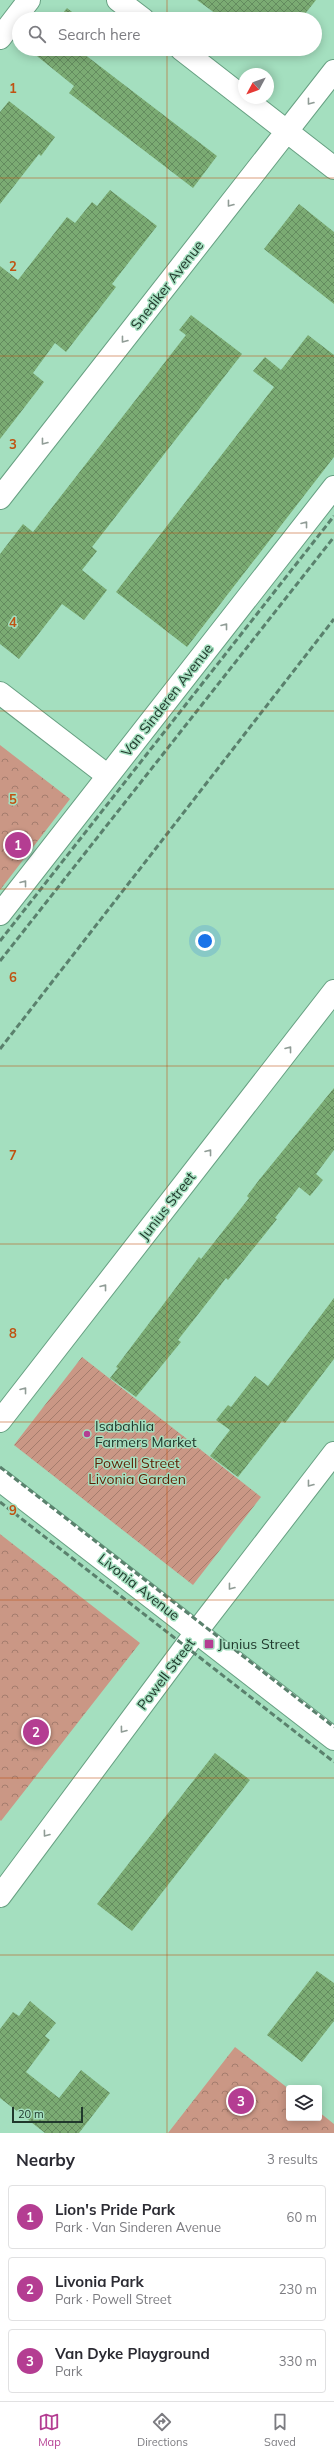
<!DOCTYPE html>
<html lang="en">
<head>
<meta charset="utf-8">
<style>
	body { margin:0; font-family:Mulish,sans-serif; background:#f2f2f3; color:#2b2b33 }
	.controls { position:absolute; right:12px; bottom:12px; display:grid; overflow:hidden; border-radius:4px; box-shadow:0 2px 10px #0003 }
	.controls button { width:36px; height:36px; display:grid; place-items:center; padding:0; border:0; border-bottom:1px solid #e1e1e2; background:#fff; color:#2b2b33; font:20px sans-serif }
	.compass { position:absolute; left:238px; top:68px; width:36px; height:36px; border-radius:50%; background:#fff; box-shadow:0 2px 10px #0003; rotate:229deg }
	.scale { position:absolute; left:12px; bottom:10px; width:71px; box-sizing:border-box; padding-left:4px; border:2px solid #20382c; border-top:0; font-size:11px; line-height:14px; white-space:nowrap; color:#20382c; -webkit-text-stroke:3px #a4dfbf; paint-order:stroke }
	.you { position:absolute; left:205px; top:941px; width:14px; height:14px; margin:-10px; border:3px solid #fff; border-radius:50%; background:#1a73e8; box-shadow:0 0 0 6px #1a73e833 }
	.badge { display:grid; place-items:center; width:26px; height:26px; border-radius:50%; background:#b43d92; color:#fff; font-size:13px; font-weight:700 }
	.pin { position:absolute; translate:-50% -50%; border:2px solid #fff; box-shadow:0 1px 4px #0006 }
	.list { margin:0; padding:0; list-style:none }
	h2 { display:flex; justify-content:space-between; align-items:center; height:52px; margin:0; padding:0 16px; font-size:17px }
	h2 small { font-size:13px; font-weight:400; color:#7c7c81 }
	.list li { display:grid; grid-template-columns:26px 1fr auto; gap:12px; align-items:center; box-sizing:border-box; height:64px; margin:0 8px 8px; padding:0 8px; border:1px solid #e1e1e2; border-radius:4px }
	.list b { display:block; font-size:15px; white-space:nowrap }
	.list p { margin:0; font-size:13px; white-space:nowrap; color:#7c7c81 }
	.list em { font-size:13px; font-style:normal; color:#7c7c81 }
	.icon { flex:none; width:22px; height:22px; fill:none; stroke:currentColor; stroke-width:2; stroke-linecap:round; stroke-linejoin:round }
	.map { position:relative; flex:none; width:334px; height:2133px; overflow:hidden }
	.search { position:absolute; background:#fff; box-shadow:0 2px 10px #0003; left:12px; right:12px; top:12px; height:44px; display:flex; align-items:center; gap:10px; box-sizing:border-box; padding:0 14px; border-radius:22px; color:#7c7c81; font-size:15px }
	.sheet { height:268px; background:#fff }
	nav { display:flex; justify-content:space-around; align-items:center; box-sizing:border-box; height:56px; border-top:1px solid #e1e1e2; background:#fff; font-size:11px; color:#7c7c81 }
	nav a { display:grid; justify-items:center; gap:2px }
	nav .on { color:#b43d92 }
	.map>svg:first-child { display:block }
	.park { fill:url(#park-crowns) }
	.garden { fill:url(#garden-furrows) }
	.building { fill:url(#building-cross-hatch) }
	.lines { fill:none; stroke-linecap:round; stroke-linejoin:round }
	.minor-casing { stroke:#67a082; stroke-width:24 }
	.minor { stroke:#fff; stroke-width:22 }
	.rail { stroke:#5a816d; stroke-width:3; stroke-dasharray:6 3; stroke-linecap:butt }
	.oneway { stroke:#909c96 }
	.grid { fill:none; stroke:#c05212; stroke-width:1; stroke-opacity:0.55 }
	.poi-dot { fill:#b43d92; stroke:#a4dfbf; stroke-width:1.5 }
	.labels { text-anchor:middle; stroke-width:3; stroke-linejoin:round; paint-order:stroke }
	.street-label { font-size:14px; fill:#20382c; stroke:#a4dfbf }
	.poi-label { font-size:14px; fill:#20382c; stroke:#a4dfbf; text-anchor:start }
	.park-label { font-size:14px; fill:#5e1f03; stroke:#a4dfbf }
	.grid-label { font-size:13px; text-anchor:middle; font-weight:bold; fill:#c05212; stroke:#a4dfbf; stroke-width:3; stroke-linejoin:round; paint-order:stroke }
</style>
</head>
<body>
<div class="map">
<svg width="334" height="2133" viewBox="0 0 334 2133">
	<defs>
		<pattern id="park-crowns" width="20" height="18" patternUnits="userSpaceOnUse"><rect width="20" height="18" fill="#ca9785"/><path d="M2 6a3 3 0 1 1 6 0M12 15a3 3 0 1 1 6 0" fill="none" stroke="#a47c6d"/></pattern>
		<pattern id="garden-furrows" width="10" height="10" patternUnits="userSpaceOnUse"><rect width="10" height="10" fill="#ca9785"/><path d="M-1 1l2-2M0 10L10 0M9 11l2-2" fill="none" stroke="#a47c6d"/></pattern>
		<pattern id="building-cross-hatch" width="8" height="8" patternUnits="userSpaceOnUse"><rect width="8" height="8" fill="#7bab73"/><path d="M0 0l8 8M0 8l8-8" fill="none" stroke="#648c5f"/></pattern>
	</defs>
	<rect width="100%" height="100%" fill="#a4dfbf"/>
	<!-- park -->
	<path class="park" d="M 0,745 L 70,799 L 0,890 Z
		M 0,1534 L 140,1643 L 1,1821 L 0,1820 Z
		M 235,2047 L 289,2089 L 289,2118 L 319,2118 L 319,2112 L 334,2124 L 334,2133 L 168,2133 Z"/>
	<!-- garden -->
	<path class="garden" d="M 82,1357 L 261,1497 L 193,1585 L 14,1445 Z"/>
	<!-- building -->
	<path class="building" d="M 197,0 L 316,0 L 301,19 L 223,19 Z
		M 67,8 L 81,19 L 58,19 Z
		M 34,49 L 87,49 L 84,54 L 217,156 L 193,188 L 69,93 L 74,86 L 32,52 Z
		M 9,101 L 55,137 L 41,156 L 39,154 L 0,204 L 0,112 Z
		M 110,190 L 157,226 L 112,284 L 116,287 L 66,352 L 55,343 L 33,373 L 44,382 L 0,439 L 0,266 L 18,280 L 67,217 L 75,223 L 92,202 L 97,206 Z
		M 299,204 L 334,232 L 334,304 L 264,249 Z
		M 191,315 L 242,354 L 92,547 L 97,551 L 82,570 L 107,590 L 84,620 L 62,604 L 19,659 L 0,644 L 0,554 L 23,524 L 33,532 L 186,335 L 179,330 Z
		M 308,335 L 334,355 L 334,457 L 187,647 L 116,592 L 274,387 L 253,371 L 265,357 L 281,370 Z
		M 334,1088 L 334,1150 L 316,1174 L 323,1180 L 310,1196 L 299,1187 L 275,1218 L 277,1219 L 228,1280 L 226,1278 L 214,1294 L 178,1340 L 181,1342 L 136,1397 L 110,1378 L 118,1368 L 116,1367 L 187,1273 L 199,1257 L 201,1259 L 249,1198 L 247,1196 L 259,1180 Z
		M 334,1298 L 334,1359 L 285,1423 L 282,1421 L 238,1477 L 210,1456 L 230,1430 L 216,1420 L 228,1405 L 231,1407 L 255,1376 L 268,1386 Z
		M 215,1753 L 250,1780 L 132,1931 L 97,1904 Z
		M 317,1971 L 334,1983 L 334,2021 L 302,2062 L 267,2035 Z
		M 30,2001 L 56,2023 L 45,2036 L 50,2040 L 26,2072 L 59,2098 L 81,2070 L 110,2093 L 79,2133 L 45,2133 L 0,2098 L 0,2029 L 13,2012 L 19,2016 Z"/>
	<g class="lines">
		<!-- minor casing -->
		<g class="minor-casing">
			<path id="minor" d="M 118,0 L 143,19
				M 0,38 L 29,0
				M 181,49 L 244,98
				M 244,98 L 334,168
				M 0,498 L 334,71
				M 0,693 L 108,776
				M 0,914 L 334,487
				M 0,1421 L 334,991
				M 0,1480 L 334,1739
				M 0,1896 L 197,1631 L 334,1453"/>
		</g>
		<!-- minor -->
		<use href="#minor" class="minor"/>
		<!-- rail -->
		<path class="rail" d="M 0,941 L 334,516
			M 0,961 L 334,537
			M 0,1049 L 334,619
			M 0,1467 L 334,1727
			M 0,1502 L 334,1762"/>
	</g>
	<!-- one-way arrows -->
	<defs><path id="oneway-chevron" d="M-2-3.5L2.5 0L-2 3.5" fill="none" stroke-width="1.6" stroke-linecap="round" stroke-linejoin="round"/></defs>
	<g class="oneway">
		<use href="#oneway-chevron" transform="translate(310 102) rotate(128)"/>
		<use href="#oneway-chevron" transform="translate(230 204) rotate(128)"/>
		<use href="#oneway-chevron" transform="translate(124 340) rotate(128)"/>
		<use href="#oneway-chevron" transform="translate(44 442) rotate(128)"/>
		<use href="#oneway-chevron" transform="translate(305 524) rotate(-52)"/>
		<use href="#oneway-chevron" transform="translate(225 626) rotate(-52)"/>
		<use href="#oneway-chevron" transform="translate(24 883) rotate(-52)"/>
		<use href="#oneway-chevron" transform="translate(289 1049) rotate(-52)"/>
		<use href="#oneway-chevron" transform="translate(209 1152) rotate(-52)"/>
		<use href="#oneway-chevron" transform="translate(104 1287) rotate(-52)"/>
		<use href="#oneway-chevron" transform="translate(24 1390) rotate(-52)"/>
		<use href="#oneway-chevron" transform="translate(310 1484) rotate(128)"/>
		<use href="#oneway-chevron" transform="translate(231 1587) rotate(128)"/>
		<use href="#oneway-chevron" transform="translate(123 1730) rotate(127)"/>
		<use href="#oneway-chevron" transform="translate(46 1834) rotate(127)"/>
	</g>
	<!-- grid -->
	<path class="grid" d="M 167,0 L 167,19M 167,49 L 167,2133M 0,178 L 334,178M 0,356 L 334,356M 0,533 L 334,533M 0,711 L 334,711M 0,889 L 334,889M 0,1066 L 334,1066M 0,1244 L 334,1244M 0,1422 L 334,1422M 0,1600 L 334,1600M 0,1778 L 334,1778M 0,1955 L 334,1955"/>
	<!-- markers -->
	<g class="poi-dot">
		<circle cx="87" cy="1434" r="4"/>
		<rect x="204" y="1639" width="10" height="10" rx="2"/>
	</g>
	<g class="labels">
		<!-- street labels -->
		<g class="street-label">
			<text transform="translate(167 285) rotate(-52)" y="5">Snediker Avenue</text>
			<text transform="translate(167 700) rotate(-52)" y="5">Van Sinderen Avenue</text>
			<text transform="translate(167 1206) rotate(-52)" y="5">Junius Street</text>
			<text transform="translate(139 1587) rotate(38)" y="5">Livonia Avenue</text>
			<text transform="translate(166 1674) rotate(-53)" y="5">Powell Street</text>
		</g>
		<!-- poi labels -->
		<g class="poi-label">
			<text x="95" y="1431">Isabahlia<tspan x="95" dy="16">Farmers Market</tspan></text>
			<text x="218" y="1649">Junius Street</text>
		</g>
		<!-- park labels -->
		<g class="park-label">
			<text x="137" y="1468">Powell Street<tspan x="137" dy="16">Livonia Garden</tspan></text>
		</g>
	</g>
	<g class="grid-label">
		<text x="13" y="93">1</text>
		<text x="13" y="271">2</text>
		<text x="13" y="449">3</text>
		<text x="13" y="627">4</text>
		<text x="13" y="804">5</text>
		<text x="13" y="982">6</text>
		<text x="13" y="1160">7</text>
		<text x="13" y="1338">8</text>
		<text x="13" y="1515">9</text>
	</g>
</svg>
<div class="controls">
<button><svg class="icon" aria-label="layers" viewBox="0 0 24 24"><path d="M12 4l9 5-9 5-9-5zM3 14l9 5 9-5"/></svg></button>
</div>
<svg class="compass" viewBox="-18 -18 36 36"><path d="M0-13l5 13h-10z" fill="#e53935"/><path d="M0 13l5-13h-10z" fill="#7c7c81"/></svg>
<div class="scale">20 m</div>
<div class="you"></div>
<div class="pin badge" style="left:18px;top:845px">1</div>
<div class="pin badge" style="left:36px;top:1732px">2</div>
<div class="pin badge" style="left:241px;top:2101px">3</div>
<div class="search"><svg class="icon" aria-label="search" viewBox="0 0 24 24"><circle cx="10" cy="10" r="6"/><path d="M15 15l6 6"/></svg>Search here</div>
</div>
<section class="sheet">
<h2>Nearby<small>3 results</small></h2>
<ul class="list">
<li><span class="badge">1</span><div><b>Lion's Pride Park</b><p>Park · Van Sinderen Avenue</p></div><em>60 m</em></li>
<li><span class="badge">2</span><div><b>Livonia Park</b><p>Park · Powell Street</p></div><em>230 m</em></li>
<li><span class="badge">3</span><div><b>Van Dyke Playground</b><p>Park</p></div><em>330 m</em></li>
</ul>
</section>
<nav>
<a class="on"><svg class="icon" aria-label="map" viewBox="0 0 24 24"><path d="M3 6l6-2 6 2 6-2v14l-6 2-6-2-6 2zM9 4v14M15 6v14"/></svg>Map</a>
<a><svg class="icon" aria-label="directions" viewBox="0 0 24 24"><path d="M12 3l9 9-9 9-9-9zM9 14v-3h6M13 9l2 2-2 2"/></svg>Directions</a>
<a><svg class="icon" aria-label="saved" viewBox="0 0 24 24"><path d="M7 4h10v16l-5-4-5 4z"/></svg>Saved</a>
</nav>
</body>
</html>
